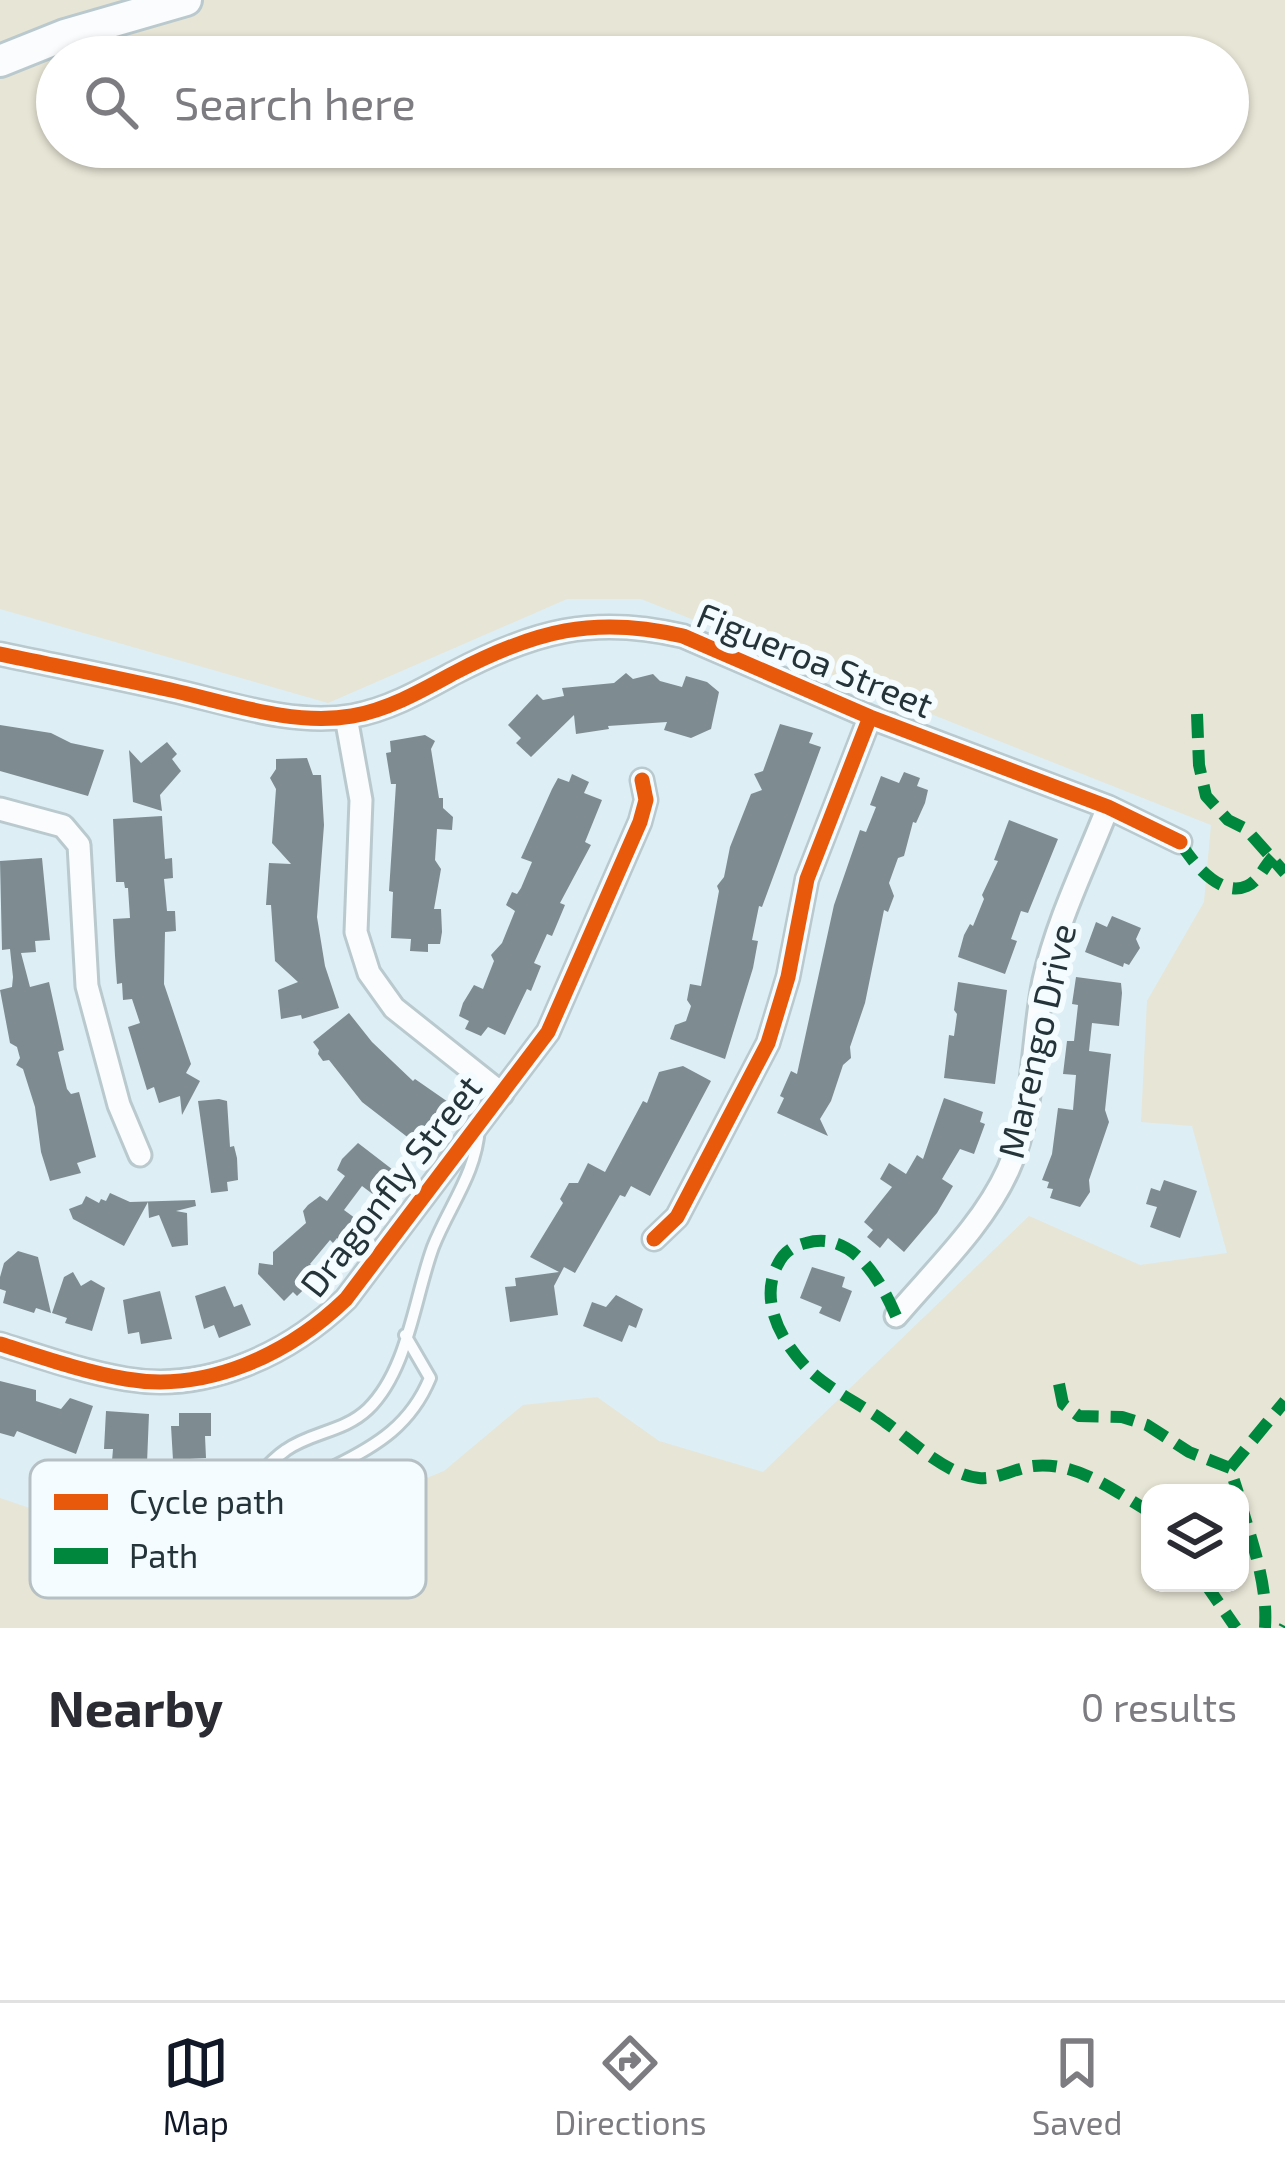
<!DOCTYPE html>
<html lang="en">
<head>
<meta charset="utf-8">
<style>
	body { margin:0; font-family:"Exo 2",sans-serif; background:#f2f2f3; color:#2b2b33 }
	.controls { position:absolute; right:36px; bottom:36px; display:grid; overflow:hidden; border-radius:24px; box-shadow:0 3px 9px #0004 }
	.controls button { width:108px; height:108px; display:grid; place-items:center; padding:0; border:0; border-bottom:3px solid #e1e1e2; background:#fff; color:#2b2b33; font:60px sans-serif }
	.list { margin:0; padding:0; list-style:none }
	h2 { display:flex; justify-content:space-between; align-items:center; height:156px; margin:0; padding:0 48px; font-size:51px }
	h2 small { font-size:39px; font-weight:400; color:#7c7c81 }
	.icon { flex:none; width:66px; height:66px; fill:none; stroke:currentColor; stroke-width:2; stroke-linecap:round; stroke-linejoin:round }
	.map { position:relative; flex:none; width:1285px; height:1628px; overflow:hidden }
	.search { position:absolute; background:#fff; box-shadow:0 3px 9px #0004; left:36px; right:36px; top:36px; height:132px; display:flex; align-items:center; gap:30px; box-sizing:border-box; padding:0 42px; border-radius:66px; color:#7c7c81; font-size:45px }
	.sheet { height:372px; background:#fff }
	nav { display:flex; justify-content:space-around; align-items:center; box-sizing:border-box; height:168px; border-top:3px solid #e1e1e2; background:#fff; font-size:33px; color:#7c7c81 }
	nav a { display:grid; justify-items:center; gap:6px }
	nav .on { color:#111827 }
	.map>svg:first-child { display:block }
	.grass { fill:#e7e5d5; fill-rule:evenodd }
	.building { fill:#7e8c91 }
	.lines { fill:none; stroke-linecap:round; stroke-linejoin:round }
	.lane-casing { stroke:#b9c9ce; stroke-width:16 }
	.street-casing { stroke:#b9c9ce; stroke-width:27 }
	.secondary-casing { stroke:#b9c9ce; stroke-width:36 }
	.lane { stroke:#fafcfe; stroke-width:10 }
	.street { stroke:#fafcfe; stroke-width:21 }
	.secondary { stroke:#fafcfe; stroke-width:30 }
	.quiet { stroke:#00873e; stroke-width:12; stroke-dasharray:24 12; stroke-linecap:butt }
	.cycleway-casing { stroke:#f4fcff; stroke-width:22 }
	.cycleway { stroke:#e8590c; stroke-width:15 }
	.labels { text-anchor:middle; stroke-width:12; stroke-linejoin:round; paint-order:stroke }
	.street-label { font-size:36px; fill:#243439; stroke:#f4fcff }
	.key { fill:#f4fcff; stroke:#b6c0c4; stroke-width:3 }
	.key-label { font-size:33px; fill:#243439 }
</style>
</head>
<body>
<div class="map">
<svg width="1285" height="1628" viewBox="0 0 1285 1628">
	<rect width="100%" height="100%" fill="#ddeef5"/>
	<!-- grass -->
	<path class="grass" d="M 0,0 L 1285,0 L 1285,1628 L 0,1628 L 0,1498 L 124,1540 L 231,1590 L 297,1531 L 444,1471 L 523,1405 L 597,1397 L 659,1441 L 763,1472 L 1029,1216 L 1140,1265 L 1227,1253 L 1192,1126 L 1141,1122 L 1147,1001 L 1204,902 L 1211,825 L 641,599 L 567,599 L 328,703 L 0,609 ZM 57,57 L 1228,57 L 1228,147 L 57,147 ZM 1150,1493 L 1240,1493 L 1240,1583 L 1150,1583 Z"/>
	<!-- building -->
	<path class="building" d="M 626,673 L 633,679 L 653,674 L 660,681 L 682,687 L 686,676 L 707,682 L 719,692 L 711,729 L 691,738 L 664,730 L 667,722 L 608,726 L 609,729 L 576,734 L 574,715 L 531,757 L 516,743 L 521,738 L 508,725 L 537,694 L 543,700 L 564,696 L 562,688 L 614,683 Z
		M 780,724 L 813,733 L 809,743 L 821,747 L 762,907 L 759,906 L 752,940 L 758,941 L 753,968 L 725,1059 L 670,1039 L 675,1025 L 686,1021 L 691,1006 L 687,1000 L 690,984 L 701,986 L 719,891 L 717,886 L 724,877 L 730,847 L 751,794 L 762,790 L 754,774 L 763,771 Z
		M 0,725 L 51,733 L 71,743 L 104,750 L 88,796 L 0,771 Z
		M 425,735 L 435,741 L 431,749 L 439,798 L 443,798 L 443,808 L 453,817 L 452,830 L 437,829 L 435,860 L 441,869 L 434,909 L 441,909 L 442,932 L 440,944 L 428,944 L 428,952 L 410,951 L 411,939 L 391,938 L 393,892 L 389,891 L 396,784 L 391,784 L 386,753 L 391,752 L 390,741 Z
		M 167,742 L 177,754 L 172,759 L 181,771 L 160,795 L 162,811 L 133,802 L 129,750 L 141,763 Z
		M 307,758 L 313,775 L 321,775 L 324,825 L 317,917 L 325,966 L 339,1008 L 302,1019 L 301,1015 L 281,1019 L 278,990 L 298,982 L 275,961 L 271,905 L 266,905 L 269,863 L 291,864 L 272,843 L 276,789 L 270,778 L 276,769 L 276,759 Z
		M 904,772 L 920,778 L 917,786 L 928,790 L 925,803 L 916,823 L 913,822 L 904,856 L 898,858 L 889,883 L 894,896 L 888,912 L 884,910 L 865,1003 L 850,1047 L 851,1058 L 843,1065 L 831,1101 L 820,1119 L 828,1136 L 777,1113 L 784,1098 L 780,1096 L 791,1071 L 797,1074 L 834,905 L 860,830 L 866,832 L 876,807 L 870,805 L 881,776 L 899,783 Z
		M 572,774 L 589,782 L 584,793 L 602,800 L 585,842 L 591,845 L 560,903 L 565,905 L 552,936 L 547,934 L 534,963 L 541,966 L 531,991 L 527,989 L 505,1035 L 488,1027 L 481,1036 L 465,1029 L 469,1021 L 459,1016 L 463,1003 L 474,985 L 483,989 L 494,961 L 491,955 L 502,943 L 515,911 L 506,905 L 512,892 L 517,894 L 521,888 L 532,862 L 521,858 L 552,789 L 558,778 L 569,782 Z
		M 162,816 L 165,859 L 172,858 L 173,878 L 164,879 L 167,911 L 175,911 L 176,931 L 165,932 L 164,984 L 191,1064 L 186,1073 L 200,1081 L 182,1115 L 180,1096 L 159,1103 L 154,1087 L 147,1090 L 128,1027 L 140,1023 L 132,999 L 123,1000 L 122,983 L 117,984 L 115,956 L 113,919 L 130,918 L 128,888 L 125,888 L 124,882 L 116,882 L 113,819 Z
		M 1009,820 L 1058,839 L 1028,913 L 1021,911 L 1011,939 L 1017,941 L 1005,974 L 958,957 L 964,935 L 970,924 L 973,926 L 984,899 L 982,895 L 998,861 L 994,860 Z
		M 42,858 L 50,940 L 35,941 L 36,952 L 21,953 L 30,987 L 49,982 L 64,1050 L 58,1052 L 67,1089 L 71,1094 L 79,1092 L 96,1157 L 77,1163 L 81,1173 L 50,1181 L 41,1152 L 35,1107 L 23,1069 L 16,1065 L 20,1058 L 17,1047 L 10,1043 L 0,990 L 12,987 L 13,977 L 10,949 L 2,950 L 0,861 Z
		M 1112,916 L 1141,928 L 1136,939 L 1140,948 L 1129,965 L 1124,963 L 1123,967 L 1085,952 L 1096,922 L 1107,927 Z
		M 1076,977 L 1121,983 L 1122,993 L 1119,1026 L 1092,1023 L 1089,1051 L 1111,1054 L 1105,1110 L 1109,1122 L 1089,1180 L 1090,1192 L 1080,1207 L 1050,1198 L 1053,1189 L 1047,1188 L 1049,1182 L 1042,1180 L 1052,1154 L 1058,1108 L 1073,1110 L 1076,1075 L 1063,1074 L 1067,1041 L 1074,1041 L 1078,1005 L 1072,1004 Z
		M 958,982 L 1007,990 L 995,1084 L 944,1078 L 949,1035 L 954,1036 L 957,1014 L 954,1010 Z
		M 349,1013 L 372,1042 L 413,1081 L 415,1079 L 451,1104 L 419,1146 L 362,1102 L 329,1060 L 323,1061 L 318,1054 L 319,1050 L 313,1042 Z
		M 683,1066 L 711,1081 L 650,1196 L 631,1186 L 625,1197 L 620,1195 L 575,1273 L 564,1267 L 554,1286 L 558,1315 L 510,1322 L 505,1287 L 516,1286 L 515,1278 L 559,1272 L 530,1257 L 563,1203 L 560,1199 L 569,1183 L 578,1183 L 588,1163 L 605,1172 L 643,1101 L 647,1103 L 659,1072 Z
		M 944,1098 L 983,1112 L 980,1122 L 985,1124 L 974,1154 L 960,1149 L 942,1179 L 953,1186 L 937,1213 L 904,1252 L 888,1238 L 880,1248 L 867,1237 L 873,1230 L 864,1222 L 892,1187 L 880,1179 L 889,1163 L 906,1174 L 917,1155 L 923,1159 Z
		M 219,1099 L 227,1101 L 230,1147 L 234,1146 L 237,1158 L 238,1180 L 227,1182 L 228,1191 L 211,1193 L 198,1101 Z
		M 358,1143 L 397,1173 L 378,1198 L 362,1186 L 344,1210 L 359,1221 L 343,1242 L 337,1238 L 333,1243 L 330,1240 L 310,1264 L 320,1274 L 297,1296 L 293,1292 L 284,1301 L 258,1274 L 259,1263 L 273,1265 L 273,1252 L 306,1223 L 303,1211 L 308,1205 L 320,1196 L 327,1201 L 345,1176 L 337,1170 L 342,1159 Z
		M 1164,1180 L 1197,1191 L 1180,1238 L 1150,1227 L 1157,1207 L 1146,1204 L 1151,1188 L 1160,1191 Z
		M 110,1193 L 130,1202 L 195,1200 L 196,1206 L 176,1211 L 187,1213 L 188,1245 L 172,1247 L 159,1215 L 149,1218 L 148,1202 L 124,1246 L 73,1219 L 69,1209 L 82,1204 L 86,1196 L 99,1203 L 101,1199 L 106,1201 Z
		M 18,1251 L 38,1257 L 51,1313 L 36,1308 L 34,1313 L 3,1303 L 6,1291 L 0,1289 L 0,1277 L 4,1263 Z
		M 812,1267 L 845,1277 L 842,1287 L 852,1291 L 840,1322 L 819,1313 L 822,1307 L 800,1298 Z
		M 73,1272 L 81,1286 L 91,1280 L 105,1288 L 92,1331 L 65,1323 L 67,1318 L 52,1313 L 64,1277 Z
		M 225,1286 L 234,1307 L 242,1304 L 251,1325 L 219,1338 L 214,1325 L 204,1329 L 195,1296 Z
		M 160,1291 L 172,1339 L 141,1344 L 139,1332 L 128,1334 L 123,1300 Z
		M 616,1295 L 643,1309 L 636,1328 L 629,1325 L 622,1342 L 583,1326 L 592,1302 L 606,1307 Z
		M 0,1381 L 36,1390 L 36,1401 L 61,1409 L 70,1398 L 93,1406 L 76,1454 L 17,1431 L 14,1437 L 0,1433 Z
		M 106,1411 L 149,1414 L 147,1463 L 136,1462 L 135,1474 L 118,1473 L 119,1461 L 112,1461 L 113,1449 L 104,1449 Z
		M 179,1413 L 211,1413 L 211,1436 L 205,1436 L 206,1458 L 173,1460 L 171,1426 L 179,1426 Z"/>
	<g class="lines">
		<!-- lane casing -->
		<g class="lane-casing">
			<path id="lane" d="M 335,1466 C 378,1445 411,1424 430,1378 L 405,1335
				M 213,1566 C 225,1528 252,1473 286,1450 C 311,1432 344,1432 368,1409 C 408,1370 414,1299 433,1247 C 449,1206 476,1174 479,1128"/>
		</g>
		<!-- street casing -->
		<g class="street-casing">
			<path id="street" d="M 0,654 C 57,666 114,677 171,690 C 229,703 292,726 352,716 C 388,710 423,690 454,673 C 534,631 594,615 683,636 L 870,717 L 1108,807 L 1180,842
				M 346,717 L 361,800 L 356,932 L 369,973 L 394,1008 L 502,1094
				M 0,809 L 63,826 L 79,845 L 87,986 L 119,1105 L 140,1155
				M 654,1239 L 677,1217 L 768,1043 L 788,977 L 807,879 L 870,717
				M 896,1316 C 935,1270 983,1225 1008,1170 C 1036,1109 1031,1044 1044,980 C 1057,921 1086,863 1108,807
				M 0,1344 C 41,1357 84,1372 126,1379 C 207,1393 289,1354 346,1299 L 548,1032 L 640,822 L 646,800 L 642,780"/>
		</g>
		<!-- secondary casing -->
		<g class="secondary-casing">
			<path id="secondary" d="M 0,61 L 65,35 L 186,0"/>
		</g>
		<!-- lane -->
		<use href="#lane" class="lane"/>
		<!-- street -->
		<use href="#street" class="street"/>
		<!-- secondary -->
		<use href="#secondary" class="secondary"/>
		<!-- quiet -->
		<path class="quiet" d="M 1197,714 L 1199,765 L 1206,796 L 1228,820 L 1246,829 L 1285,873
			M 1180,842 C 1192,862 1220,898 1247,886 C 1259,881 1264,866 1273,857
			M 896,1316 C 880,1279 852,1230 806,1243 C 793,1246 784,1252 778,1264 C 758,1301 782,1343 809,1370 C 830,1390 862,1405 885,1422 C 912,1441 945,1474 979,1478 C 996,1480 1016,1468 1033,1466 C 1077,1461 1114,1491 1150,1512
			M 1059,1384 L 1063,1404 L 1079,1416 L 1122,1417 L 1147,1425 L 1189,1452 L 1230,1468 L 1238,1493
			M 1230,1468 L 1285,1401
			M 1240,1501 C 1252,1543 1268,1584 1265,1628
			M 1205,1583 L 1236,1628
			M 1284,1628 L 1285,1626"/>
		<!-- cycleway casing -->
		<g class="cycleway-casing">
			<path id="cycleway" d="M 0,654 C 57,666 114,677 171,690 C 229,703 292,726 352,716 C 388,710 423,690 454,673 C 534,631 594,615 683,636 L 870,717 L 1108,807 L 1180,842
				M 654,1239 L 677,1217 L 768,1043 L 788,977 L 807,879 L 870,717
				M 0,1344 C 41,1357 84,1372 126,1379 C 207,1393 289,1354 346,1299 L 548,1032 L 640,822 L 646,800 L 642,780"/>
		</g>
		<!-- cycleway -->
		<use href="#cycleway" class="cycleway"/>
	</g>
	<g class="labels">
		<!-- street labels -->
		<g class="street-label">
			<text transform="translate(815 660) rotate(22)" y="13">Figueroa Street</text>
			<text transform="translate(1037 1041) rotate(-77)" y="13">Marengo Drive</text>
			<text transform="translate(391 1186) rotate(-52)" y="13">Dragonfly Street</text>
		</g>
	</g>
	<!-- legend -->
	<rect x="30" y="1460" width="396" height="138" rx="18" class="key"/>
	<rect x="54" y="1494" width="54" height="16" fill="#e8590c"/>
	<rect x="54" y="1548" width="54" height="16" fill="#00873e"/>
	<g class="key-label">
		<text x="129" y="1514">Cycle path</text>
		<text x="129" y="1568">Path</text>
	</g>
</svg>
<div class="controls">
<button><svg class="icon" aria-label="layers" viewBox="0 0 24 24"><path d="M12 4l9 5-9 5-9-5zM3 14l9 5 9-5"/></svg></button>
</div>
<div class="search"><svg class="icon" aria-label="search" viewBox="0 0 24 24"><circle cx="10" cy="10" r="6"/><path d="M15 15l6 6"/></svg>Search here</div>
</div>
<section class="sheet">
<h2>Nearby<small>0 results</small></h2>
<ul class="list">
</ul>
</section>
<nav>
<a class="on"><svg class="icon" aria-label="map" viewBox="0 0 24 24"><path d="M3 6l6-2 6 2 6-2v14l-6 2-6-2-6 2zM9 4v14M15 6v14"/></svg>Map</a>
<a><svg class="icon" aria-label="directions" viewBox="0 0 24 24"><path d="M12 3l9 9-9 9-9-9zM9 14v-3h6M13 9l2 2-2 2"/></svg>Directions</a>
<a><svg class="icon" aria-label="saved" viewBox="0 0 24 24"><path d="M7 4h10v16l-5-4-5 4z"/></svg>Saved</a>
</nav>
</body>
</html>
